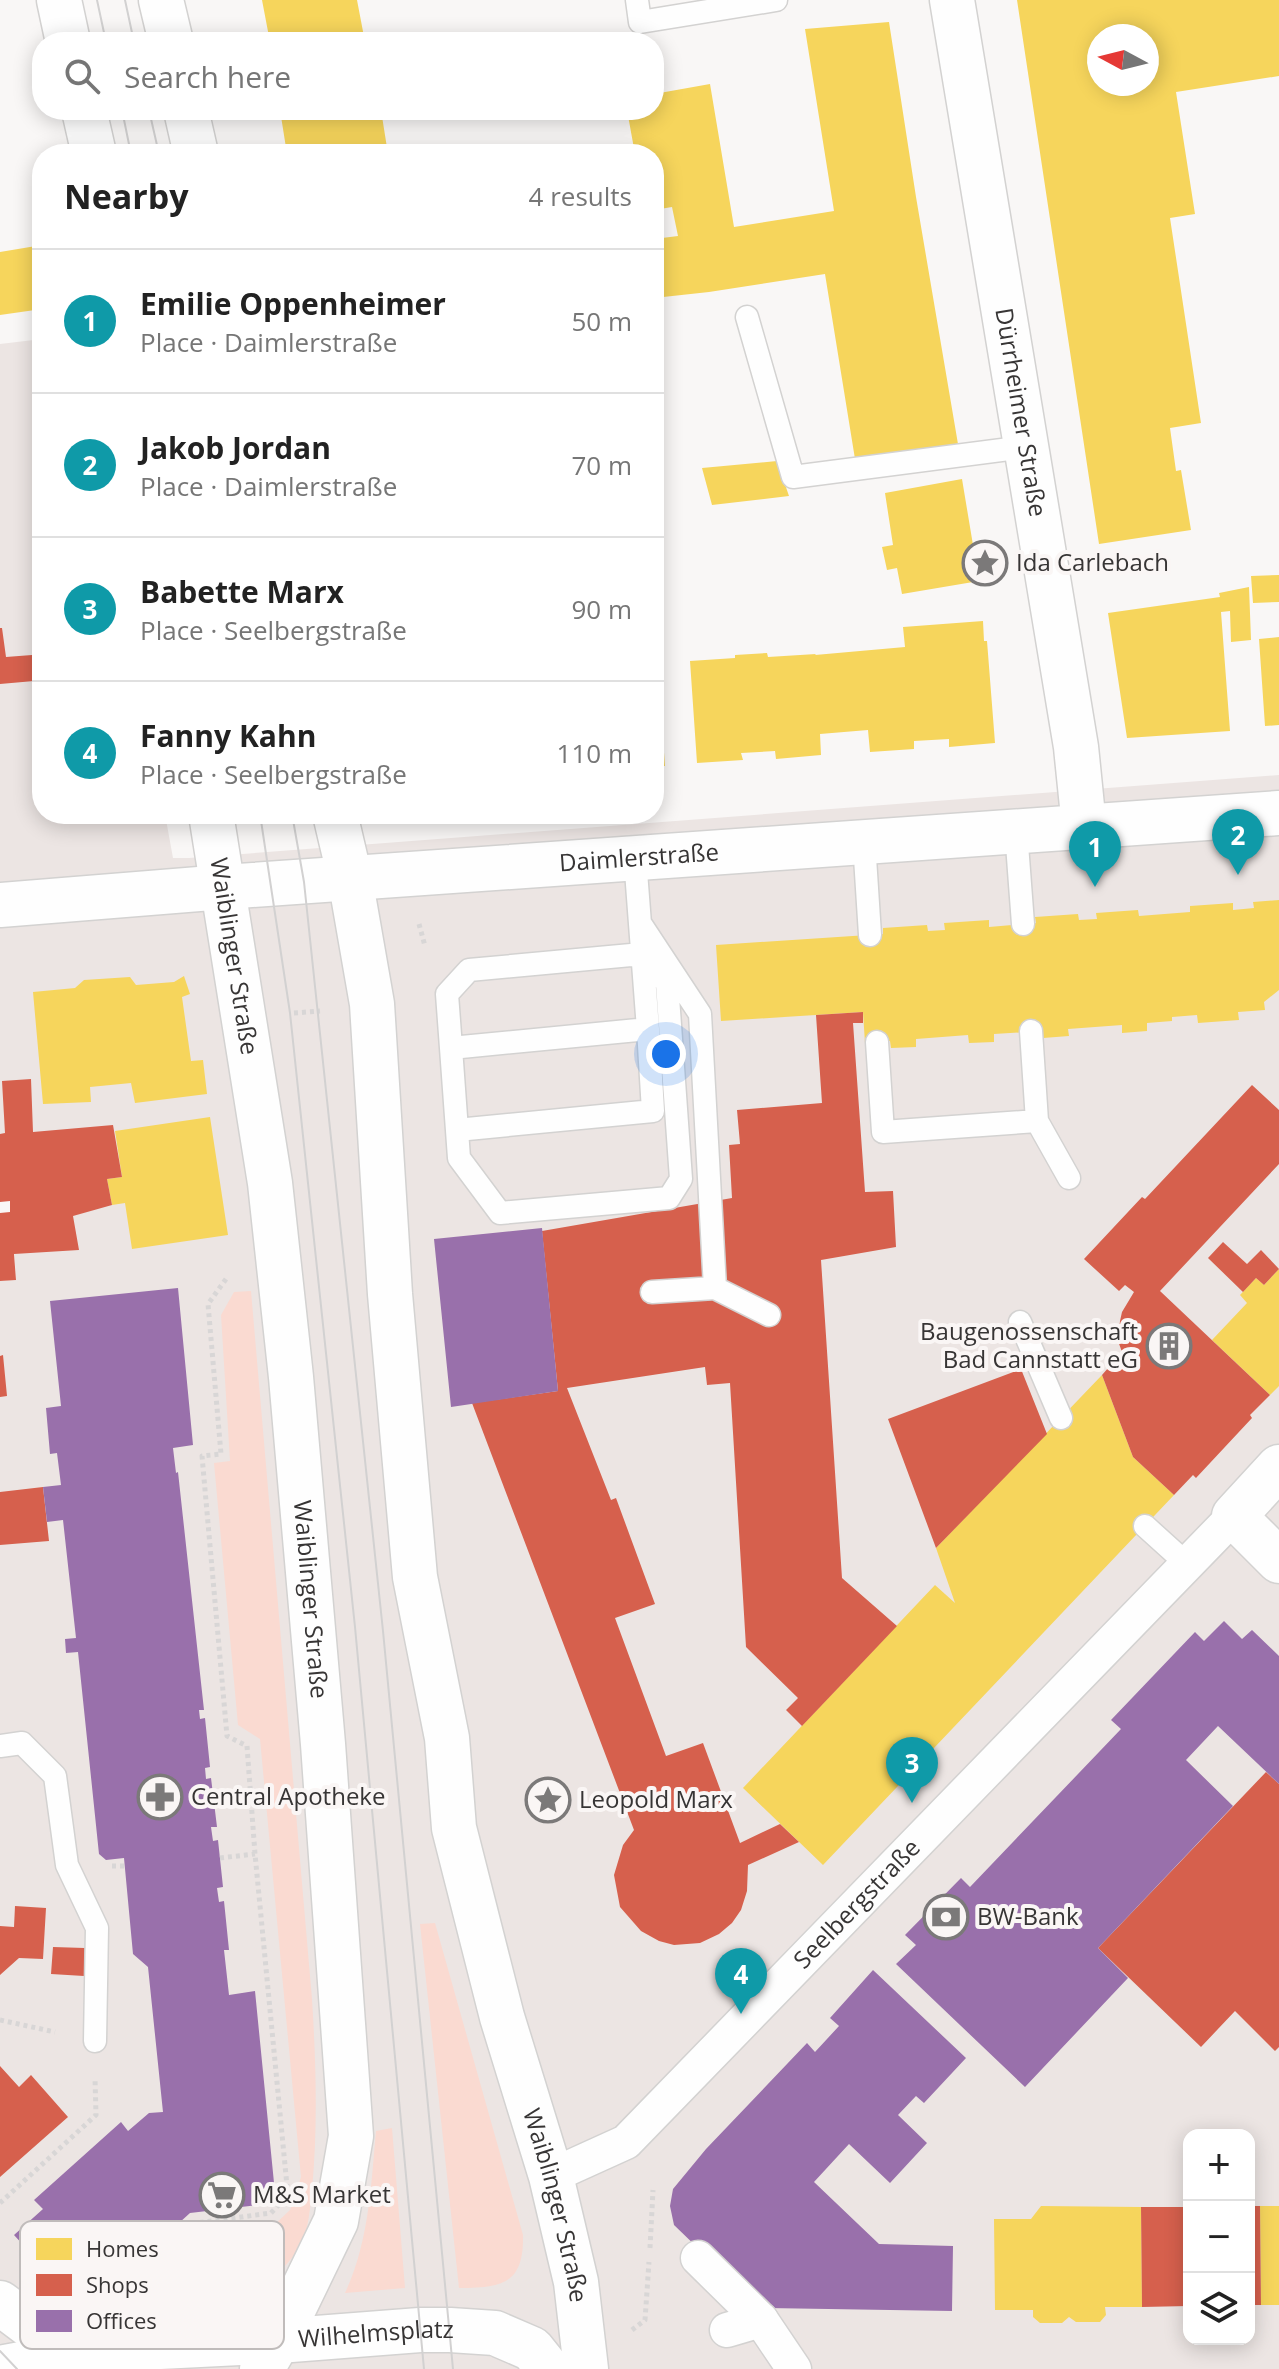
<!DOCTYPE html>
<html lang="en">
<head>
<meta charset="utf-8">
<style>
	body { margin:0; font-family:"Open Sans",sans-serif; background:#f6f6f6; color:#222 }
	.controls { position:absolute; right:24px; bottom:24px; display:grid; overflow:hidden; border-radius:16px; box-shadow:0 4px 20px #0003 }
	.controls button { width:72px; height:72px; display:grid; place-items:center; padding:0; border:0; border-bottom:2px solid #e0e0e0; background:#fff; color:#222; font:40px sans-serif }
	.compass { position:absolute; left:1087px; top:24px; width:72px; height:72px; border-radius:50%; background:#fff; box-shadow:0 4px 20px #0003; rotate:277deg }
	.you { position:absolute; left:666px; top:1054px; width:28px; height:28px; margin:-20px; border:6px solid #fff; border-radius:50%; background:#1a73e8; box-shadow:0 0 0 12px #1a73e833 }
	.badge { display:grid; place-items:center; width:52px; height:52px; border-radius:50%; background:#d93025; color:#fff; font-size:26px; font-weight:700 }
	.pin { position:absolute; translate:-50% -66px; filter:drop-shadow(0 2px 4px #0008) }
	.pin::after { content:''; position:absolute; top:42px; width:28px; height:24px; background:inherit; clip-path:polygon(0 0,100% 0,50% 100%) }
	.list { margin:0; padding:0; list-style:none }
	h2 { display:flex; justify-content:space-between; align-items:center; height:104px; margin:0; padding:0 32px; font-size:34px }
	h2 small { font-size:26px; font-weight:400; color:#767676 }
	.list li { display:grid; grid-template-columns:52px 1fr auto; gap:24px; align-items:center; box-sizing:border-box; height:144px; padding:0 32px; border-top:2px solid #e0e0e0 }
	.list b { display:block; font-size:30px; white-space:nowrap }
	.list p { margin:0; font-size:26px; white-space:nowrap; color:#767676 }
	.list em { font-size:26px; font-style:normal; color:#767676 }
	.icon { flex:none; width:44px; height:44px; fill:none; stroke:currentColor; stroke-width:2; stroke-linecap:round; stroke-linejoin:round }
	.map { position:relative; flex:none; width:1279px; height:2369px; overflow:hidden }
	.search { position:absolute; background:#fff; box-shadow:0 4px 20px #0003; left:32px; top:32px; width:632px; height:88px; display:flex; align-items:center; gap:20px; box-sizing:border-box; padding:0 28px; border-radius:32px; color:#767676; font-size:30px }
	.panel { position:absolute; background:#fff; box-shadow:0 4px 20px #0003; left:32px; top:144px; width:632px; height:680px; border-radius:32px }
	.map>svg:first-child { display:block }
	.built { fill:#ece5e3; fill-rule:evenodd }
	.green { fill:#fadad1 }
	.homes { fill:#f6d55c; fill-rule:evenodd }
	.shops { fill:#d6604d }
	.offices { fill:#9970ab }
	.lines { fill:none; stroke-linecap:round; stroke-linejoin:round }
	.service-casing { stroke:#d3d2d1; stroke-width:25 }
	.pedestrian-casing { stroke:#d3d2d1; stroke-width:37 }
	.minor-casing { stroke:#d3d2d1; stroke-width:47 }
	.tertiary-casing { stroke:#d3d2d1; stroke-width:47 }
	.secondary-casing { stroke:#d3d2d1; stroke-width:47 }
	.path { stroke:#d8d6d6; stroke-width:5; stroke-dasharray:4 4; stroke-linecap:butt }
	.service { stroke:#fefefe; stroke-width:22 }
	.pedestrian { stroke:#fefefe; stroke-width:34 }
	.minor { stroke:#fefefe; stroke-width:44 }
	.tertiary { stroke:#fefefe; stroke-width:44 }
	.secondary { stroke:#fefefe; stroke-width:44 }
	.tram { stroke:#d2d1d1; stroke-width:2 }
	.labels { text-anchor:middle; stroke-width:8; stroke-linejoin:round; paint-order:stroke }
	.street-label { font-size:24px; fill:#373535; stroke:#faf6f5 }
	.poi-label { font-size:24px; fill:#373535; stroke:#faf6f5; text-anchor:start }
	.key { fill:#faf6f5; stroke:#c0bcbb; stroke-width:2 }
	.key-label { font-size:22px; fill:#373535 }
</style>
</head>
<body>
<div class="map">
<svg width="1279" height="2369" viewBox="0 0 1279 2369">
	<rect width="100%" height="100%" fill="#f9f7f6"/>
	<!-- built -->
	<path class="built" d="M 42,339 L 42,814 L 165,814 L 173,858 L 189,858 L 1279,775 L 1279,2369 L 0,2369 L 0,1281 L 16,1279 L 6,1134 L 0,1134 L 0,344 ZM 1189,2135 L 1249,2135 L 1249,2339 L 1189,2339 Z"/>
	<!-- green -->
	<path class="green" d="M 251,1291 L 312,1999 C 316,2063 318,2126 312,2190 C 310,2207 309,2228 301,2244 C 290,2264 273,2280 252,2290 L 252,2246 L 290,2210 L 301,2177 L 260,1739 L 238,1725 L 214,1463 L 230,1461 L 221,1315 L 234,1292 Z
		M 435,1923 L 523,2235 C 524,2284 502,2288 459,2288 L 420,1924 Z
		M 392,2128 L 405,2288 L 345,2293 C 369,2242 371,2186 376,2131 Z"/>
	<!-- homes -->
	<path class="homes" d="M 262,0 L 357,0 L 365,42 L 270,42 Z
		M 1017,0 L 1279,0 L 1279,76 L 1176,92 L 1195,214 L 1170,218 L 1201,423 L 1170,428 L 1176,471 L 1181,470 L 1191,530 L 1099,544 ZM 1099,36 L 1147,36 L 1147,84 L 1099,84 Z
		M 889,22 L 916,197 L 958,444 L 855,459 L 825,274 L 709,292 L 654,298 L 654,239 L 678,236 L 672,207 L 654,210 L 654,154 L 635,154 L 627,110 L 654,110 L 654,94 L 710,84 L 734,227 L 834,211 L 805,29 Z
		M 280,110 L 381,110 L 388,154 L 287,154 Z
		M 42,245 L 42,309 L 0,315 L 0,252 Z
		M 777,461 L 789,496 L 712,505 L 702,468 Z
		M 962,479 L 979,581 L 902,594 L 897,568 L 887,570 L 882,547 L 893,545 L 885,493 Z
		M 1279,575 L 1279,602 L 1253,603 L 1251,576 Z
		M 1249,587 L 1251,640 L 1231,642 L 1230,611 L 1221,612 L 1230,731 L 1127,738 L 1108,613 L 1220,597 L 1219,593 Z
		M 983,621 L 984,641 L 987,641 L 995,743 L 949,747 L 949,739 L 914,741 L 914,749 L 870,752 L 868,730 L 820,734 L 821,755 L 776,759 L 775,751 L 741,753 L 743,760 L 697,763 L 690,661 L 735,658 L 735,655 L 767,653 L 768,657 L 816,654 L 815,655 L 905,647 L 903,627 Z
		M 654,624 L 660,624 L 663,670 L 654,671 Z
		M 1279,637 L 1279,725 L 1265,726 L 1259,639 Z
		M 33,663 L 42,663 L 42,739 L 40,739 Z
		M 654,683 L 659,683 L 665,766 L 654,767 Z
		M 1279,900 L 1279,990 L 1264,1002 L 1265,1010 L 1238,1012 L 1239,1020 L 1198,1023 L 1197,1015 L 1172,1017 L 1172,1021 L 1147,1023 L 1147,1031 L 1122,1033 L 1122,1025 L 1068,1029 L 1069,1036 L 1043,1038 L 1042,1031 L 994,1034 L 994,1042 L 969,1043 L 968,1035 L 916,1039 L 916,1047 L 891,1048 L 890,1041 L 865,1043 L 863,1012 L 721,1021 L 716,945 L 883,934 L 883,928 L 927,925 L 928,931 L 945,930 L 944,923 L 989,920 L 989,927 L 1036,923 L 1035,917 L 1078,914 L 1079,920 L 1097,919 L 1096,913 L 1138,910 L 1139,916 L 1190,912 L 1190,906 L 1233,903 L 1233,910 L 1254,908 L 1253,902 Z
		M 184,976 L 190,994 L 182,997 L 191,1061 L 203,1060 L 207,1094 L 135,1103 L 131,1083 L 90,1087 L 91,1102 L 43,1104 L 33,992 L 75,988 L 84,980 L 130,977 L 136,985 L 174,982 Z
		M 210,1117 L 228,1235 L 132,1249 L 125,1203 L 112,1205 L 107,1179 L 122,1177 L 115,1131 Z
		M 1279,1269 L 1279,1386 L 1270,1395 L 1212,1340 L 1247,1303 L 1240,1295 L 1256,1278 L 1264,1285 Z
		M 1102,1375 L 1133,1457 L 1174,1495 L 823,1865 L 743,1788 L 935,1585 L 955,1603 L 936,1548 Z
		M 1041,2206 L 1141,2207 L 1142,2307 L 1105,2307 L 1106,2315 L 1100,2322 L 1076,2322 L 1069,2317 L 1062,2323 L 1040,2323 L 1033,2317 L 1033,2310 L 995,2310 L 994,2219 L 1031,2219 Z
		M 1260,2206 L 1279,2206 L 1279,2305 L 1261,2305 Z"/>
	<!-- shops -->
	<path class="shops" d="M 0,628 L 2,628 L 6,657 L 32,655 L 34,681 L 0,684 Z
		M 863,1012 L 863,1023 L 853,1023 L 865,1192 L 893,1191 L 896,1247 L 821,1260 L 842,1578 L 897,1626 L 802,1726 L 786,1710 L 798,1698 L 746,1647 L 730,1383 L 707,1385 L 705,1367 L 567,1388 L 611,1500 L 616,1498 L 655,1604 L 615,1618 L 666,1756 L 703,1743 L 740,1843 L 780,1824 L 799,1842 L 748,1865 L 747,1891 L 741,1910 L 732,1923 L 719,1934 L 700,1943 L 674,1945 L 659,1941 L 641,1931 L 620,1907 L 614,1875 L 623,1845 L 634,1830 L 472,1403 L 558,1391 L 542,1231 L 732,1198 L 729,1145 L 740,1144 L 737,1110 L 822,1103 L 816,1015 Z
		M 31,1079 L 33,1132 L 113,1125 L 122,1177 L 107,1179 L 112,1205 L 73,1216 L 79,1250 L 14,1254 L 16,1280 L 0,1281 L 0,1213 L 10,1212 L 10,1201 L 0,1202 L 0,1134 L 5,1133 L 2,1081 Z
		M 1252,1085 L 1279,1110 L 1279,1164 L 1160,1291 L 1270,1395 L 1250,1415 L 1252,1418 L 1196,1478 L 1193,1475 L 1174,1495 L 1133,1457 L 1102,1375 L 1122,1352 L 1118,1341 L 1120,1321 L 1122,1312 L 1134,1292 L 1125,1285 L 1119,1291 L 1084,1259 L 1142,1197 L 1145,1199 Z
		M 1223,1242 L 1247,1264 L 1261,1250 L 1279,1269 L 1264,1285 L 1256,1278 L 1243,1292 L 1208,1258 Z
		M 3,1355 L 7,1396 L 0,1397 L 0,1356 Z
		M 1021,1369 L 1047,1434 L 936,1548 L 888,1419 Z
		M 43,1487 L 49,1541 L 0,1545 L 0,1492 Z
		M 1266,1772 L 1279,1784 L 1279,2047 L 1275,2051 L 1235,2011 L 1201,2047 L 1098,1948 Z
		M 15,1906 L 46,1908 L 43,1959 L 19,1958 L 0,1975 L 0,1926 L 14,1927 Z
		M 53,1947 L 85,1948 L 84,1976 L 51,1974 Z
		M 0,2066 L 19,2087 L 31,2075 L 68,2117 L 0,2177 Z
		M 1249,2206 L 1260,2206 L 1261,2305 L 1249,2305 Z
		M 1141,2207 L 1189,2207 L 1189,2306 L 1142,2307 Z"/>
	<!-- offices -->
	<path class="offices" d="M 542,1228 L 558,1391 L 451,1407 L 434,1239 Z
		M 178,1288 L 193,1445 L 173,1448 L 176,1473 L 178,1472 L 204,1710 L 199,1710 L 200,1719 L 205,1718 L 210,1767 L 205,1768 L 206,1779 L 211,1778 L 217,1827 L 211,1827 L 213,1841 L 218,1840 L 223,1887 L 217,1888 L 219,1902 L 224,1901 L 229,1950 L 224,1950 L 229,1995 L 255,1991 L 276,2203 L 190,2213 L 83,2310 L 14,2235 L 43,2209 L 34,2200 L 121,2122 L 128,2131 L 149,2113 L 163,2112 L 148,1967 L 133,1954 L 124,1858 L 106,1860 L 99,1854 L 78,1652 L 66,1653 L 65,1639 L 76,1638 L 63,1520 L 47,1522 L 43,1487 L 61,1485 L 57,1453 L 50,1454 L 46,1408 L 61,1406 L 50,1301 Z
		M 1224,1621 L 1242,1639 L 1252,1630 L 1279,1656 L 1279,1784 L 1218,1726 L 1186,1760 L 1233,1806 L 1098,1948 L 1128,1978 L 1025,2087 L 896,1964 L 916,1945 L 905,1935 L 961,1878 L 970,1887 L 1121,1729 L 1111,1720 L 1195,1632 L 1204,1641 Z
		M 873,1970 L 966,2058 L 924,2103 L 916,2096 L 898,2115 L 927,2143 L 890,2183 L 849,2144 L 814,2182 L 879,2244 L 953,2246 L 952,2311 L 767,2308 L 732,2281 L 674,2225 L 670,2206 L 673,2189 L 706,2149 L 807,2043 L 815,2052 L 839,2026 L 830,2018 Z"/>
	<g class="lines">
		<!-- service casing -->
		<g class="service-casing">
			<path id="service" d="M 637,0 L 640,22 L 776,0
				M 747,317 L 793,477 L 1025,447
				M 1016,831 L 1023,924
				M 864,842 L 870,935
				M 635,858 L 648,1029
				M 640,923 L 700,1014 L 715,1288 L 769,1315
				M 1031,1031 L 1037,1121
				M 877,1042 L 883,1132 L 1037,1121 L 1069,1178
				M 451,1048 L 447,994 L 469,970 L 642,954 L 667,983 L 681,1179 L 669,1198 L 500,1213 L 459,1158 L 451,1048 L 648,1029 L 653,1111 L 457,1130
				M 652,1292 L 715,1288
				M 1020,1322 L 1061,1418
				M 1145,1526 L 1187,1564
				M 0,1746 L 22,1743 L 55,1776 L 67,1865 L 97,1928 L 95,2041"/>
		</g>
		<!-- pedestrian casing -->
		<g class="pedestrian-casing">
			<g id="pedestrian">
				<path id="s1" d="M 551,2176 L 626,2142 L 1234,1516"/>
				<path d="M 698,2258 L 761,2320 L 794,2369"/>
				<path d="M 727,2330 L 761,2320"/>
			</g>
		</g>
		<!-- minor casing -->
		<g class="minor-casing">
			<g id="minor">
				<path id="s2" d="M 952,0 L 1076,747 L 1084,826"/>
				<path d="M 0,905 L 224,887"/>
				<path d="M 1279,1467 L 1234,1516 L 1279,1561"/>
				<path d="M 0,2303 L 69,2355"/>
			</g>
		</g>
		<!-- tertiary casing -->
		<g class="tertiary-casing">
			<g id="tertiary">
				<path id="s3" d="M 224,887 L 1279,813"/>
			</g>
		</g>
		<!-- secondary casing -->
		<g class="secondary-casing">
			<g id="secondary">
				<path d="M 59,0 L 68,42"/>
				<path d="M 161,0 L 171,42"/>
				<path d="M 84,110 L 94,154"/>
				<path d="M 186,110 L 196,154"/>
				<path id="s4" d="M 211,814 L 270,1183 L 291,1377 L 323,1744 L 351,2136 L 336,2221 L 278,2341 L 262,2369"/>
				<path id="s5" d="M 335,814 L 350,878 L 372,1004 L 390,1294 L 415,1577 L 447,1738 L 454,1828 L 502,2017 L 551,2176 L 576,2282 L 586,2369"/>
				<path id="s6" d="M 0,2368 L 69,2355 L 121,2349 L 278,2341 L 420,2330 L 450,2330 L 495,2333 L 532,2349 L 548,2369"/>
			</g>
		</g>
		<!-- path -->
		<path class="path" d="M 419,924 L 425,946
			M 294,1013 L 320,1011
			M 226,1279 L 208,1304 L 221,1454 L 202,1456 L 227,1736 L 247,1746 L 255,1854 L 287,2186
			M 220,1858 L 255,1854
			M 112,1866 L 125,1866
			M 0,2020 L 55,2032
			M 0,2203 L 96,2115 L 95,2078
			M 650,2248 L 653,2190
			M 253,2256 L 179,2256 L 153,2259 L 196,2223 L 271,2213 L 287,2196
			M 108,2297 L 153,2259 L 180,2275 L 251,2275
			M 632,2330 L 645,2320 L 649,2262"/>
		<!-- service -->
		<use href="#service" class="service"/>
		<!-- pedestrian -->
		<use href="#pedestrian" class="pedestrian"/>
		<!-- minor -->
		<use href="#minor" class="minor"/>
		<!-- tertiary -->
		<use href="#tertiary" class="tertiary"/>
		<!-- secondary -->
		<use href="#secondary" class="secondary"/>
		<!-- tram -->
		<path class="tram" d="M 97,0 L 106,42
			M 125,0 L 134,42
			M 122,110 L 131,154
			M 149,110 L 159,154
			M 260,814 L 290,1013 L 355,1627 L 424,2369
			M 292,814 L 304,882 L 383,1631 L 453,2369
			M 0,2351 L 17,2369"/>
	</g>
	<!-- icons -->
	<defs>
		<g id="sight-ring" transform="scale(2.3)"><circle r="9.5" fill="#faf6f5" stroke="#7b7979" stroke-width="1.5"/><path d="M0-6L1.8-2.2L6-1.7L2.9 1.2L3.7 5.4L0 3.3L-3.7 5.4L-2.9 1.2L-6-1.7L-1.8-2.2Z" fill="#7b7979"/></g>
		<g id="building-ring" transform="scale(2.3)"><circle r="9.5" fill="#faf6f5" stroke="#7b7979" stroke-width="1.5"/><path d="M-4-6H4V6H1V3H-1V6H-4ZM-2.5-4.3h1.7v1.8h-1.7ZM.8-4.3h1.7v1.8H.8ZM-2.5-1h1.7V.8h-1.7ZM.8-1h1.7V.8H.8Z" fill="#7b7979"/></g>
		<g id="pharmacy-ring" transform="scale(2.3)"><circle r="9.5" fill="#faf6f5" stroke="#7b7979" stroke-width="1.5"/><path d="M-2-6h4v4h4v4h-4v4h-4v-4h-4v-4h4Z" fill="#7b7979"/></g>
		<g id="bank-ring" transform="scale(2.3)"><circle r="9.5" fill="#faf6f5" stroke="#7b7979" stroke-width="1.5"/><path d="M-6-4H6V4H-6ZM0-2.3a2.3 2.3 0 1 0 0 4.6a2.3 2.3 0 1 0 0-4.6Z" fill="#7b7979"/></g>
		<g id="supermarket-ring" transform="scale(2.3)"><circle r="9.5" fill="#faf6f5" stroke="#7b7979" stroke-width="1.5"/><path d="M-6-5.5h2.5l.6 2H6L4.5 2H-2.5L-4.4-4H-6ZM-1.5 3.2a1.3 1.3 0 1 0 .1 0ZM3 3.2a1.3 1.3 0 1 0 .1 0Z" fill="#7b7979"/></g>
	</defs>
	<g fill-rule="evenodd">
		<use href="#sight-ring" x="985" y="563"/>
		<use href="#building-ring" x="1169" y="1346"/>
		<use href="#pharmacy-ring" x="160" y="1797"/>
		<use href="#sight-ring" x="548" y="1800"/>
		<use href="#bank-ring" x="946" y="1917"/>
		<use href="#supermarket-ring" x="222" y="2195"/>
	</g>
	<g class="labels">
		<!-- street labels -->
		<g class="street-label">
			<text dy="8" stroke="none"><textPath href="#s2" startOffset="418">Dürrheimer Straße</textPath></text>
			<text dy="8" stroke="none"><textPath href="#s3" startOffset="416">Daimlerstraße</textPath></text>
			<text dy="8" stroke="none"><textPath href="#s4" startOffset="144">Waiblinger Straße</textPath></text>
			<text dy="8" stroke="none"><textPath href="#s4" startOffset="792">Waiblinger Straße</textPath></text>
			<text dy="8" stroke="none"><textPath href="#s1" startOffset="414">Seelbergstraße</textPath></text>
			<text dy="8" stroke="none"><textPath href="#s5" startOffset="1414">Waiblinger Straße</textPath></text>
			<text dy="8" stroke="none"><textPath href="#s6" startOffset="378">Wilhelmsplatz</textPath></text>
		</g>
		<!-- poi labels -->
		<g class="poi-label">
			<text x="1016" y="571">Ida Carlebach</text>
			<text x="1138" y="1340" text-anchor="end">Baugenossenschaft<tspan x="1138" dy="28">Bad Cannstatt eG</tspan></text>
			<text x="191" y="1805">Central Apotheke</text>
			<text x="579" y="1808">Leopold Marx</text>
			<text x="977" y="1925">BW-Bank</text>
			<text x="253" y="2203">M&amp;S Market</text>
		</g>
	</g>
	<!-- legend -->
	<rect x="20" y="2221" width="264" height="128" rx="12" class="key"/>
	<rect x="36" y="2238" width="36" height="22" fill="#f6d55c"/>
	<rect x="36" y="2274" width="36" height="22" fill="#d6604d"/>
	<rect x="36" y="2310" width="36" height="22" fill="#9970ab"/>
	<g class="key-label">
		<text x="86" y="2257">Homes</text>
		<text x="86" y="2293">Shops</text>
		<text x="86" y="2329">Offices</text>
	</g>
</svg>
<div class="controls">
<button>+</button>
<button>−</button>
<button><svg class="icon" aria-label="layers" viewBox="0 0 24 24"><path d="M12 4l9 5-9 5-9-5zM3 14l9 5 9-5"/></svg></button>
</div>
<svg class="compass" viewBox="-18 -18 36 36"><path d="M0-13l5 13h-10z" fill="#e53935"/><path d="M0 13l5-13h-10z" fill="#767676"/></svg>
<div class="you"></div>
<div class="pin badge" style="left:1095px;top:887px;background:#0f9aa8">1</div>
<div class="pin badge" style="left:1238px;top:875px;background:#0f9aa8">2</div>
<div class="pin badge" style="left:912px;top:1803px;background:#0f9aa8">3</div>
<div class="pin badge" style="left:741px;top:2014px;background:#0f9aa8">4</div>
<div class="search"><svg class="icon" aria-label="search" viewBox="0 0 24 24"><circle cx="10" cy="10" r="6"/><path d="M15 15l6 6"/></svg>Search here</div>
<section class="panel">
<h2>Nearby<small>4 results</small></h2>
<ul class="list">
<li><span class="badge" style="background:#0f9aa8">1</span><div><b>Emilie Oppenheimer</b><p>Place · Daimlerstraße</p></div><em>50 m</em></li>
<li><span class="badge" style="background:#0f9aa8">2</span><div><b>Jakob Jordan</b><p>Place · Daimlerstraße</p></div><em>70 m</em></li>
<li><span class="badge" style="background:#0f9aa8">3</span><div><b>Babette Marx</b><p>Place · Seelbergstraße</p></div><em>90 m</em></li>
<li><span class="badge" style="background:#0f9aa8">4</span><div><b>Fanny Kahn</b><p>Place · Seelbergstraße</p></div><em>110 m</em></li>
</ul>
</section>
</div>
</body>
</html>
